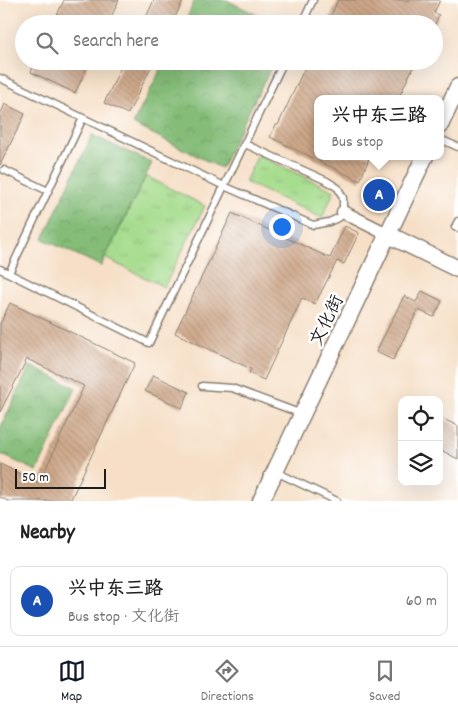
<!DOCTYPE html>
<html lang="en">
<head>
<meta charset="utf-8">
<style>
	body { margin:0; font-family:Dekko,"LXGW WenKai TC",sans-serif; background:#f2f2f2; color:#222 }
	.controls { position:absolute; right:15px; bottom:15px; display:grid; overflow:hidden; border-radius:10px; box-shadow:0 5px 20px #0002 }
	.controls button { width:45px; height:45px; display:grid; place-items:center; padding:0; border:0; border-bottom:1px solid #e0e0e0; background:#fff; color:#222; font:25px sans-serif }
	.scale { position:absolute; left:15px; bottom:12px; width:91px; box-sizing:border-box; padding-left:5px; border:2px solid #1c1c1c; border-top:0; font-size:14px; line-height:18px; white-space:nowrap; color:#1c1c1c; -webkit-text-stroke:4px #fff; paint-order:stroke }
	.you { position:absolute; left:281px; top:226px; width:18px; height:18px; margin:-12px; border:4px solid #fff; border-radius:50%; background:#1a73e8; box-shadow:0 0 0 8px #1a73e833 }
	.badge { display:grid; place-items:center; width:32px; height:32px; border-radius:50%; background:#111827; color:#fff; font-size:16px; font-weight:700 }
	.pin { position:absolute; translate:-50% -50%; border:2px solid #fff; box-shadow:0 1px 5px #0006 }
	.popup { position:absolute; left:314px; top:95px; width:130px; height:65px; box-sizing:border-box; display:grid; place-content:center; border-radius:10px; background:#fff; filter:drop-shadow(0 1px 4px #0005); font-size:16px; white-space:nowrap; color:#767676 }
	.popup b { font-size:19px; color:#222 }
	.popup::after { content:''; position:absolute; left:50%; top:100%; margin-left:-10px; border:10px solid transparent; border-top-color:#fff }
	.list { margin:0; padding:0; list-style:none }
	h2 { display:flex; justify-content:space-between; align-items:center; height:65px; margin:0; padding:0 20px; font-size:21px }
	h2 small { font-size:16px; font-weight:400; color:#767676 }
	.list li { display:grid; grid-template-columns:32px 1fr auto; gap:15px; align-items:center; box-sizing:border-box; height:70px; margin:0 10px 10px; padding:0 10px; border:1px solid #e0e0e0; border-radius:10px }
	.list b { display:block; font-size:19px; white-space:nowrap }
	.list p { margin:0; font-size:16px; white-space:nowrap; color:#767676 }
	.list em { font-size:16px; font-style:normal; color:#767676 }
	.icon { flex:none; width:28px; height:28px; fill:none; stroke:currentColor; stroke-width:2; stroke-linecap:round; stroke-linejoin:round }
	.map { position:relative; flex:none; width:458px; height:501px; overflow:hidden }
	.search { position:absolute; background:#fff; box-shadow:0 5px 20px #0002; left:15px; right:15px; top:15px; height:55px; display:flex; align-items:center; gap:12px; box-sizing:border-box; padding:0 18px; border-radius:28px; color:#767676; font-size:19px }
	.sheet { height:145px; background:#fff }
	nav { display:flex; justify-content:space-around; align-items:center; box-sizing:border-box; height:70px; border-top:1px solid #e0e0e0; background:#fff; font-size:14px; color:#767676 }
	nav a { display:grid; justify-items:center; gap:2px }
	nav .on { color:#111827 }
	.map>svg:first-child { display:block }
	.grass { fill:url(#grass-tufts); stroke:#617c54 }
	.forest { fill:url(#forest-crowns); stroke:#506c4a }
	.building { fill:url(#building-back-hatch) }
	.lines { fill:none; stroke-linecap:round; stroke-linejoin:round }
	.lane-casing { stroke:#897e71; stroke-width:9 }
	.street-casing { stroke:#897e71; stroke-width:15 }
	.secondary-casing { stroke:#897e71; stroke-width:19 }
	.lane { stroke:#fff; stroke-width:6 }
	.street { stroke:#fff; stroke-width:12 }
	.secondary { stroke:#fff; stroke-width:16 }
	.labels { text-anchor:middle; stroke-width:5; stroke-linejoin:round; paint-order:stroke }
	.street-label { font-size:18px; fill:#1c1c1c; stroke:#fff }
</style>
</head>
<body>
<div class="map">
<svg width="458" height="501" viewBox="0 0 458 501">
	<defs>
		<pattern id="grass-tufts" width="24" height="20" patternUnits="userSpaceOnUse" patternTransform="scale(1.25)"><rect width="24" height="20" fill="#a6dc8d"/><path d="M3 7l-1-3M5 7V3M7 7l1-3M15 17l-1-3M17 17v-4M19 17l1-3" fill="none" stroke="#8ebc79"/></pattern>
		<pattern id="forest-crowns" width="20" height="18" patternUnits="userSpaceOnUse" patternTransform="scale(1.25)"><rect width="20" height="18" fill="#84bc78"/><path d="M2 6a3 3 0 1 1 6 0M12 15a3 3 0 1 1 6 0" fill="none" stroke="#71a167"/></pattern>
		<pattern id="building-back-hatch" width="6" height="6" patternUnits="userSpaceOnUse" patternTransform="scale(1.25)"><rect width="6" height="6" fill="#cea789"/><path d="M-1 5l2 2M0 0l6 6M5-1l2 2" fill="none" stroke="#b08f76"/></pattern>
	</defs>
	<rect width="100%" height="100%" fill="#fff"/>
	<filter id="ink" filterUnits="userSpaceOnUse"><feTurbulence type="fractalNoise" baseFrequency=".02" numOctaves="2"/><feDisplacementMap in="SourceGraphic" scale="10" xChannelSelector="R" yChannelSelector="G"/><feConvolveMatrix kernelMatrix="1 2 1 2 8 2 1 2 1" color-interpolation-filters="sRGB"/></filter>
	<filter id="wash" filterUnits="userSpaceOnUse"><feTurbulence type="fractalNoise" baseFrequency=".0096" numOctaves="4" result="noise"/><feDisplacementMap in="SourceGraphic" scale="20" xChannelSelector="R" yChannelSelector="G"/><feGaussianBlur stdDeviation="1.12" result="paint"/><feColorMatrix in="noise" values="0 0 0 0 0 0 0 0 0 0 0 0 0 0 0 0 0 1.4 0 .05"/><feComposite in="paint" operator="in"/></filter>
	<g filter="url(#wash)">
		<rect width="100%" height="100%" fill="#f6dfc6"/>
		<!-- grass -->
		<path class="grass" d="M 258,155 L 334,191 L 322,218 L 245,182 Z
			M 146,176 L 205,206 L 164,287 L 105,258 Z"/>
		<!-- forest -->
		<path class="forest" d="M 195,0 L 227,0 L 275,24 L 184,24 Z
			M 165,61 L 274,61 L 221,168 L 133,124 Z
			M 92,135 L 152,163 L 101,266 L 43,239 Z
			M 30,366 L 76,388 L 37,471 L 0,454 L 0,429 Z"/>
		<g id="blocks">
			<!-- building -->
			<path class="building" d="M 64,0 L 119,0 L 108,24 L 53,24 Z
				M 154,0 L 183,0 L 172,24 L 143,24 Z
				M 338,0 L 440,0 L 434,13 L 439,15 L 435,24 L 327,24 Z
				M 36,61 L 90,61 L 75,93 L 31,72 Z
				M 124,61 L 154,61 L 128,114 L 104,103 Z
				M 308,61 L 416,61 L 398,99 L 318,99 L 318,156 L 370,156 L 360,181 L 270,137 L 276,125 L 278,125 Z
				M 5,104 L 25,114 L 0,165 L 0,115 Z
				M 232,213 L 330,258 L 345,226 L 359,233 L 344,264 L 337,261 L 315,304 L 302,298 L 264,380 L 249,373 L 251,369 L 175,333 Z
				M 422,291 L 442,301 L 434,317 L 418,310 L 393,360 L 376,352 L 404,296 L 416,302 Z
				M 10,303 L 135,363 L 70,501 L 8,501 L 0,497 L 0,464 L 39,483 L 84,386 L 27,359 L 0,412 L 0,324 Z
				M 153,375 L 189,392 L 182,408 L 145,391 Z
				M 439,417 L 458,426 L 458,459 L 439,449 Z"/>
		</g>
	</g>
	<g filter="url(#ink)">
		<use href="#blocks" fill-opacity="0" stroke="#897e71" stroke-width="1"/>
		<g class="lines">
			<!-- lane casing -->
			<g class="lane-casing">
				<path id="lane" d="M 302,24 L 313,0
					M 0,78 L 224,186 L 313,225 L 329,222 L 340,217 L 343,212 L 343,198 L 338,188 L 327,181 L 245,144
					M 440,139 L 458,147
					M 4,170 L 48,191
					M 458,221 L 455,227 L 458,228
					M 0,269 L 149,343 L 284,61
					M 9,273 L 83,118
					M 202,386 L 232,388 L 302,414
					M 276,472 L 337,501"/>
			</g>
			<!-- street casing -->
			<g class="street-casing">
				<path id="street" d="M 343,212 L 389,235"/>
			</g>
			<!-- secondary casing -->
			<g class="secondary-casing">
				<path id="secondary" d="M 440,125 L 458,87
					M 389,235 L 458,269
					M 261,501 L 425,156"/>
			</g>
			<!-- lane -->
			<use href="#lane" class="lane"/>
			<!-- street -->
			<use href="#street" class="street"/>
			<!-- secondary -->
			<use href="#secondary" class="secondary"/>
		</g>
	</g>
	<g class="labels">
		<!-- street labels -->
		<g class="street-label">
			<text transform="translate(326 320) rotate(-64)" y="6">文化街</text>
		</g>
	</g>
</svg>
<div class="controls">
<button><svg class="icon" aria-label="locate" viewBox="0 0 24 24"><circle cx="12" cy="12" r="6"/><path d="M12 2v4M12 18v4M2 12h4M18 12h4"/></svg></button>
<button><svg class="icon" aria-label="layers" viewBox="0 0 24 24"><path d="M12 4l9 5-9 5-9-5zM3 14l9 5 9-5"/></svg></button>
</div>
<div class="scale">50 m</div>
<div class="you"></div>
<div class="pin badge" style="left:379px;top:195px;background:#1a4fb4">A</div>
<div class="popup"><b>兴中东三路</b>Bus stop</div>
<div class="search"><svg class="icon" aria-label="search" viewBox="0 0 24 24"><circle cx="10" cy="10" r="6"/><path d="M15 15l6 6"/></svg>Search here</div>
</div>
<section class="sheet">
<h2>Nearby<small></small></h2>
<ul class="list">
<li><span class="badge" style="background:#1a4fb4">A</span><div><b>兴中东三路</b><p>Bus stop · 文化街</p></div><em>60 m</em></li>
</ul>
</section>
<nav>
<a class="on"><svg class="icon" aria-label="map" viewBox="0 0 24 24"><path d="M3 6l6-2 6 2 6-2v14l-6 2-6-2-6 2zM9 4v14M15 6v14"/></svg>Map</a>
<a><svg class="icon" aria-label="directions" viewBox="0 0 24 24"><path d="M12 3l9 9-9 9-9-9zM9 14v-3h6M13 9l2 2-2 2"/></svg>Directions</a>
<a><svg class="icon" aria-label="saved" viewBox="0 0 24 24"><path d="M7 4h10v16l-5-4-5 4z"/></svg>Saved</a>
</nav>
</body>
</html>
